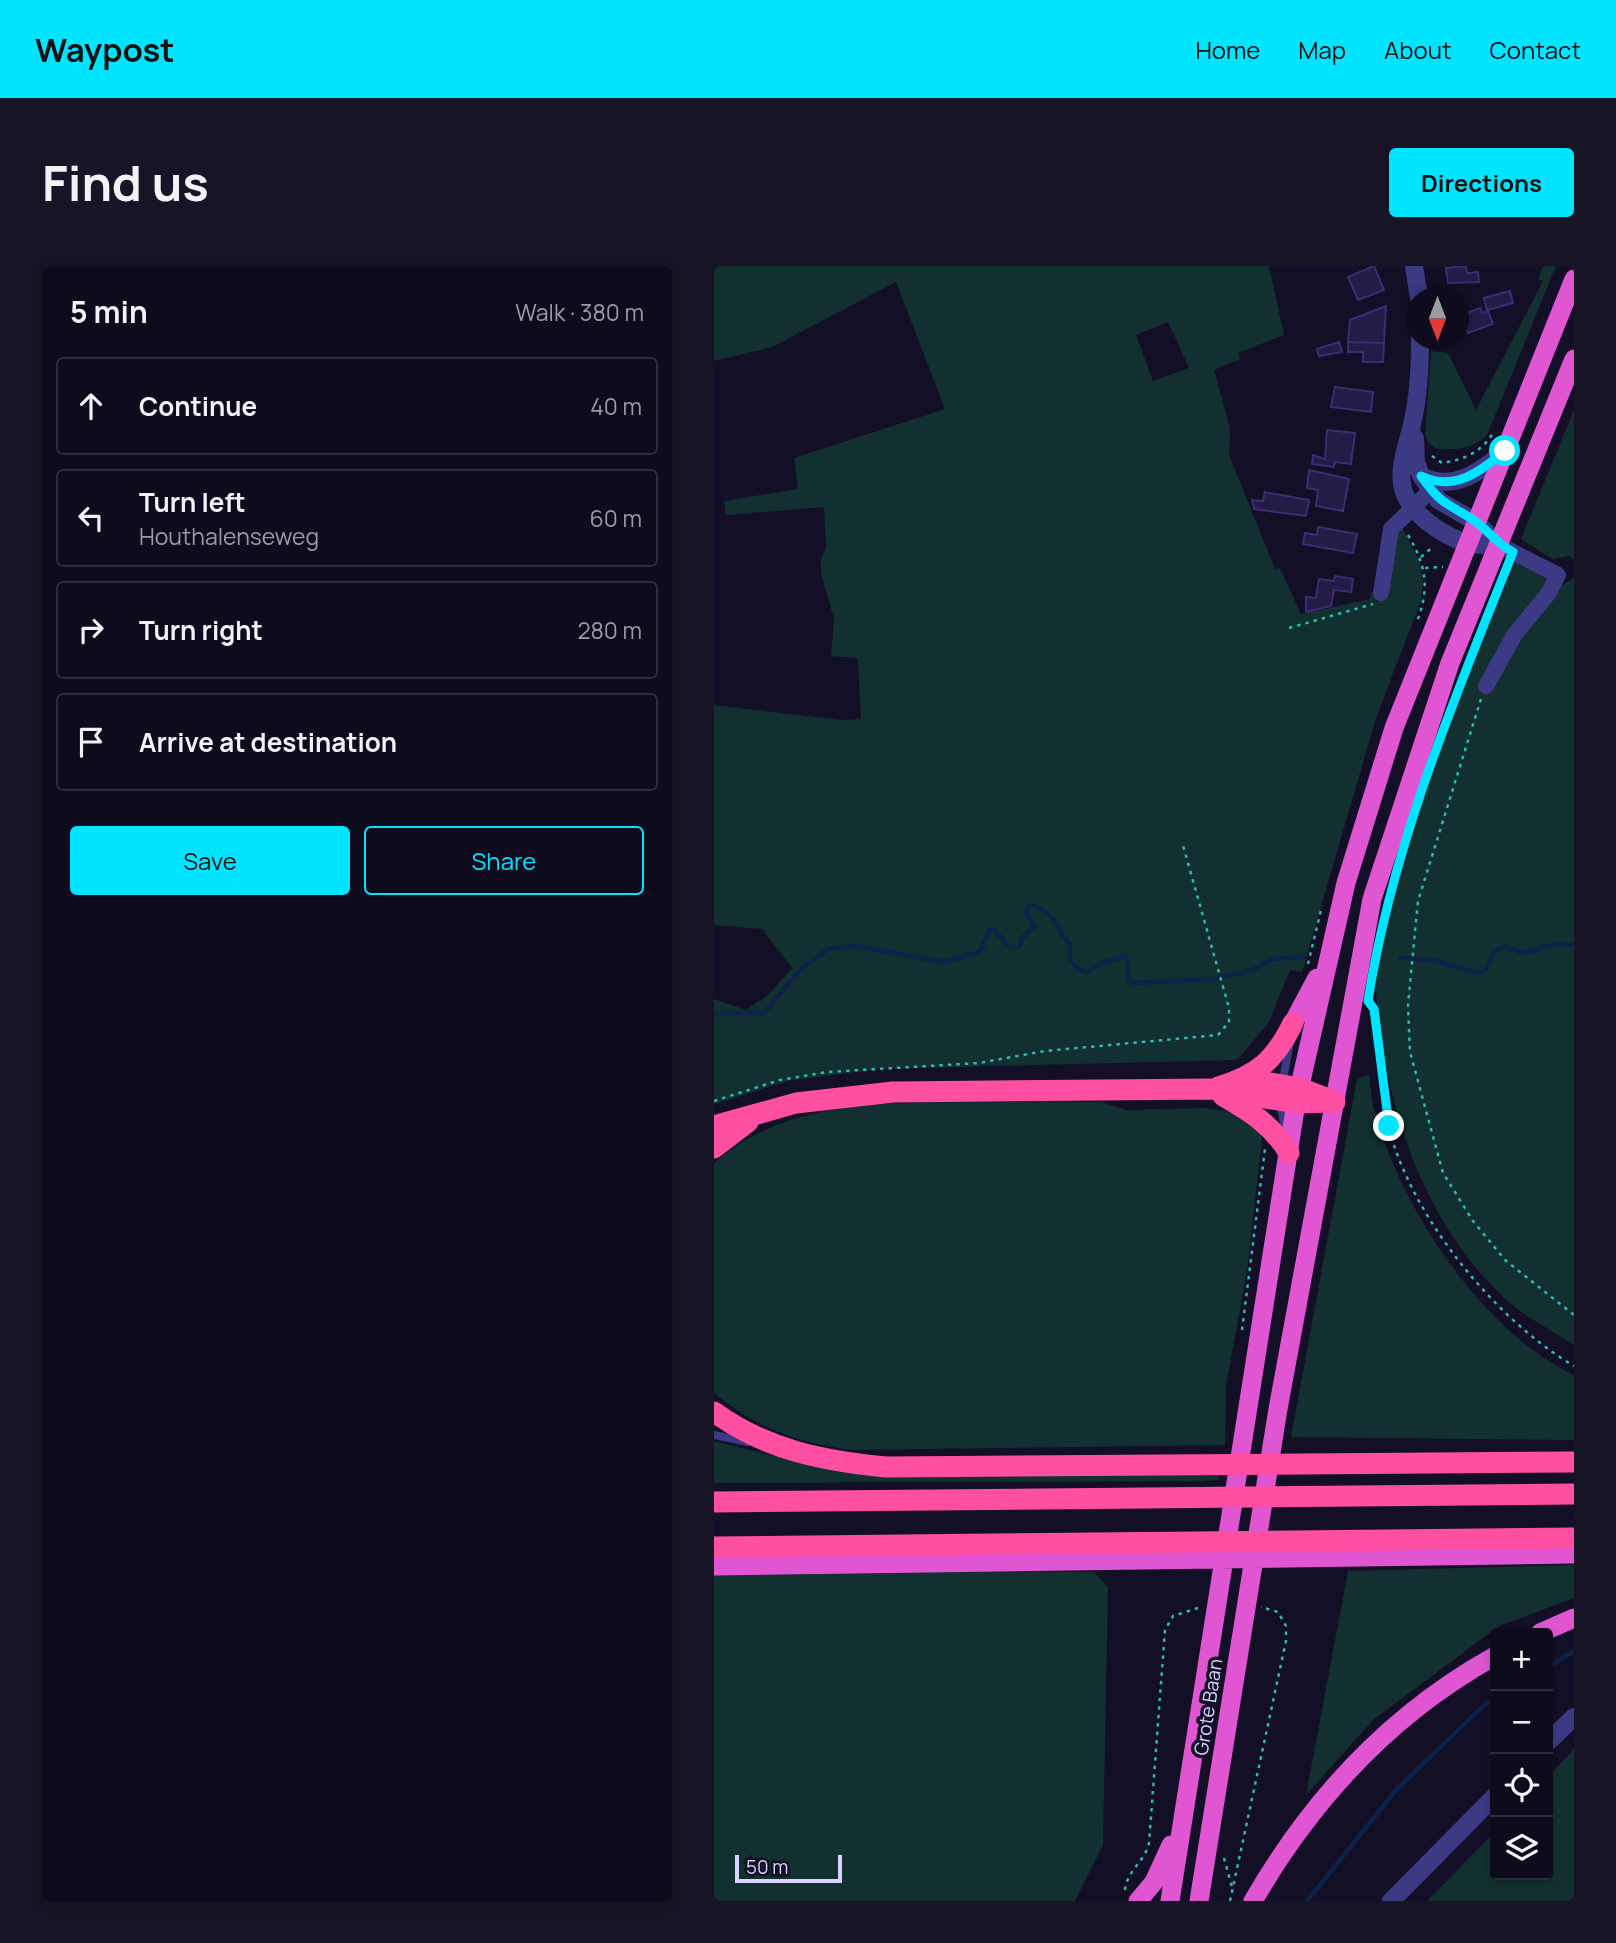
<!DOCTYPE html>
<html lang="en">
<head>
<meta charset="utf-8">
<style>
	body { margin:0; font-family:Manrope,sans-serif; background:#171425; color:#f1f3f6 }
	.controls { position:absolute; right:21px; bottom:21px; display:grid; overflow:hidden; border-radius:7px; box-shadow:0 4px 10px #0003 }
	.controls button { width:63px; height:63px; display:grid; place-items:center; padding:0; border:0; border-bottom:2px solid #2e2b3b; background:#0e0b1c; color:#f1f3f6; font:35px sans-serif }
	.compass { position:absolute; left:692px; top:21px; width:63px; height:63px; border-radius:50%; background:#0e0b1c; box-shadow:0 4px 10px #0003; rotate:180deg }
	.scale { position:absolute; left:21px; bottom:18px; width:107px; box-sizing:border-box; padding-left:7px; border:4px solid #d9d4ff; border-top:0; font-size:19px; line-height:24px; white-space:nowrap; color:#d9d4ff; -webkit-text-stroke:5px #130f26; paint-order:stroke }
	.stop { position:absolute; width:21px; height:21px; margin:-16px; border:5px solid #00e5ff; border-radius:50%; background:#fff }
	.stop.end { background:#00e5ff; border-color:#fff; box-shadow:0 2px 7px #0008 }
	.list { margin:0; padding:0; list-style:none }
	h2 { display:flex; justify-content:space-between; align-items:center; height:91px; margin:0; padding:0 28px; font-size:30px }
	h2 small { font-size:23px; font-weight:400; color:#9b9ba3 }
	.list li { display:grid; grid-template-columns:46px 1fr auto; gap:21px; align-items:center; box-sizing:border-box; height:98px; margin:0 14px 14px; padding:0 14px; border:2px solid #2e2b3b; border-radius:7px }
	.list b { display:block; font-size:26px; white-space:nowrap }
	.list p { margin:0; font-size:23px; white-space:nowrap; color:#9b9ba3 }
	.list em { font-size:23px; font-style:normal; color:#9b9ba3 }
	.actions { display:flex; gap:14px; padding:21px 28px }
	.actions a { flex:1; padding:16px 0; border:2px solid #00e5ff; border-radius:7px; text-align:center; font-size:24px; color:#00e5ff }
	.actions .main { background:#00e5ff; color:#111 }
	.icon { flex:none; width:38px; height:38px; fill:none; stroke:currentColor; stroke-width:2; stroke-linecap:round; stroke-linejoin:round }
	.map { position:relative; flex:none; width:860px; height:1635px; overflow:hidden; border-radius:7px }
	header { display:flex; align-items:center; gap:42px; box-sizing:border-box; height:98px; padding:0 35px; background:#00e5ff; color:#111 }
	header strong { font-size:33px }
	nav { display:flex; gap:38px; margin-inline-start:auto; font-size:24px }
	.intro { display:flex; align-items:center; justify-content:space-between; box-sizing:border-box; height:168px; padding:0 42px }
	h1 { margin:0; font-size:49px }
	.button { padding:18px 32px; border-radius:7px; background:#00e5ff; color:#111; font-size:24px; font-weight:700 }
	main { display:flex; gap:42px; padding:0 42px }
	aside { flex:1; background:#0e0b1c; border-radius:7px; box-shadow:0 4px 10px #0003 }
	.map>svg:first-child { display:block }
	.green { fill:#12302f; fill-rule:evenodd }
	.lines { fill:none; stroke-linecap:round; stroke-linejoin:round }
	.stream { stroke:#0c2248; stroke-width:4.5 }
	.building { fill:#241b47; stroke:#3b2d73; stroke-width:2 }
	.path { stroke:#2fb8b0; stroke-width:2.5; stroke-dasharray:3.5 5; stroke-linecap:butt }
	.service { stroke:#3d3a85; stroke-width:8 }
	.minor { stroke:#3d3a85; stroke-width:16 }
	.tertiary { stroke:#3d3a85; stroke-width:18 }
	.trunk { stroke:#e055d1; stroke-width:19 }
	.motorway { stroke:#ff4fa3; stroke-width:21 }
	.route { stroke:#00e5ff; stroke-width:9 }
	.labels { text-anchor:middle; stroke-width:7; stroke-linejoin:round; paint-order:stroke }
	.street-label { font-size:19px; fill:#d9d4ff; stroke:#130f26 }
</style>
</head>
<body>
<header>
<strong>Waypost</strong>
<nav><a>Home</a><a>Map</a><a>About</a><a>Contact</a></nav>
</header>
<div class="intro"><h1>Find us</h1><a class="button">Directions</a></div>
<main>
<aside>
<h2>5 min<small>Walk · 380 m</small></h2>
<ul class="list">
<li><svg class="icon" aria-label="ahead" viewBox="0 0 24 24"><path d="M12 20V5M6 11l6-6 6 6"/></svg><div><b>Continue</b></div><em>40 m</em></li>
<li><svg class="icon" aria-label="left" viewBox="0 0 24 24"><path d="M17 20v-9H6M10 6l-5 5 5 5"/></svg><div><b>Turn left</b><p>Houthalenseweg</p></div><em>60 m</em></li>
<li><svg class="icon" aria-label="right" viewBox="0 0 24 24"><path d="M7 20v-9h11M14 6l5 5-5 5"/></svg><div><b>Turn right</b></div><em>280 m</em></li>
<li><svg class="icon" aria-label="arrive" viewBox="0 0 24 24"><path d="M6 21V4h12l-3 4 3 4H6"/></svg><div><b>Arrive at destination</b></div></li>
</ul>
<div class="actions"><a class="main">Save</a><a>Share</a></div>
</aside>
<div class="map">
<svg width="860" height="1635" viewBox="0 0 860 1635">
	<rect width="100%" height="100%" fill="#130f26"/>
	<!-- green -->
	<path class="green" d="M 0,0 L 555,0 L 570,69 L 524,87 L 526,93 L 500,104 L 516,162 L 515,189 L 561,303 L 566,302 L 587,348 L 656,333 L 657,326 L 673,328 L 683,266 L 688,261 L 706,296 L 709,314 L 707,335 L 662,452 L 588,706 L 576,704 L 555,756 L 523,794 L 167,803 L 74,815 L 0,838 L 0,733 L 32,744 L 54,729 L 78,702 L 48,663 L 0,659 L 0,439 L 127,454 L 147,453 L 144,392 L 117,390 L 120,353 L 107,307 L 107,293 L 112,282 L 110,241 L 12,249 L 10,235 L 84,223 L 80,192 L 231,143 L 182,16 L 58,81 L 0,95 ZM 454,56 L 475,102 L 439,115 L 422,69 Z
		M 829,0 L 842,0 L 773,169 C 760,183 740,185 721,182 L 714,176 L 711,168 L 717,85 L 734,87 L 762,144 L 829,15 L 824,13 Z
		M 860,144 L 860,294 L 856,290 L 838,293 L 807,273 Z
		M 804,295 L 829,306 L 832,314 L 829,326 L 832,329 L 860,312 L 860,1079 C 833,1062 804,1047 782,1024 C 713,954 676,854 666,757 C 663,737 660,720 662,700 C 666,660 685,605 697,567 C 727,476 761,387 797,299 Z
		M 655,809 C 657,823 658,838 662,851 C 690,946 769,1066 860,1109 L 860,1174 L 577,1171 L 643,813 Z
		M 290,836 L 388,836 L 412,844 L 491,842 L 517,846 L 549,864 L 533,1006 L 512,1119 L 511,1179 L 135,1184 C 79,1175 44,1163 0,1127 L 0,897 C 80,827 190,838 290,836 Z
		M 0,1175 L 76,1194 L 506,1204 L 504,1214 L 489,1215 L 0,1217 Z
		M 860,1299 L 860,1332 L 785,1360 L 659,1454 L 592,1529 L 634,1305 Z
		M 225,1305 L 380,1306 L 394,1321 L 389,1579 L 361,1635 L 0,1635 L 0,1309 Z
		M 860,1483 L 860,1635 L 713,1635 L 781,1566 L 781,1609 L 834,1609 L 834,1511 Z"/>
	<g class="lines">
		<!-- stream -->
		<path class="stream" d="M 686,692 L 719,694 L 763,707 L 772,704 C 782,679 785,677 809,687 L 838,679 L 860,678
			M 0,747 L 50,747 L 88,702 L 114,683 L 141,680 L 229,696 L 266,686 L 276,663 L 280,663 L 294,680 L 304,682 L 310,670 L 321,660 L 312,648 L 313,642 L 318,639 C 344,649 339,660 356,678 L 356,693 L 363,703 L 374,706 L 385,698 L 412,690 L 415,713 L 419,717 L 500,713 L 539,704 L 558,693 L 589,691
			M 834,1401 L 860,1385
			M 593,1635 L 683,1523 L 770,1439 L 781,1433"/>
	</g>
	<!-- building -->
	<path class="building" d="M 660,0 L 670,24 L 644,34 L 634,11 Z
		M 752,0 L 753,7 L 764,6 L 765,16 L 734,17 L 732,2 Z
		M 796,25 L 799,37 L 773,44 L 770,32 Z
		M 672,40 L 670,77 L 634,76 L 636,54 Z
		M 766,42 L 768,47 L 774,45 L 779,58 L 754,67 L 747,49 Z
		M 625,76 L 628,86 L 605,90 L 603,83 Z
		M 634,76 L 670,77 L 669,96 L 649,96 L 649,86 L 634,86 Z
		M 621,121 L 659,126 L 657,146 L 617,141 Z
		M 613,164 L 641,167 L 637,198 L 621,196 L 620,201 L 598,198 L 599,189 L 611,193 Z
		M 595,204 L 635,213 L 629,245 L 602,240 L 604,224 L 593,222 Z
		M 551,226 L 595,234 L 592,250 L 540,243 L 538,234 L 549,235 Z
		M 604,261 L 643,268 L 639,287 L 589,278 L 591,267 L 603,269 Z
		M 621,310 L 639,313 L 637,326 L 620,324 L 617,340 L 592,346 L 592,331 L 602,332 L 605,313 L 620,315 Z"/>
	<g class="lines">
		<!-- path -->
		<path class="path" d="M 718,190 L 728,197 C 749,194 768,186 779,167
			M 694,269 C 713,301 716,323 702,358
			M 707,291 L 720,280
			M 711,302 L 729,301
			M 575,362 L 659,338
			M 767,433 L 704,635 L 694,739 L 696,786 L 729,907 L 759,955 L 791,994 L 860,1049
			M 594,698 L 608,640
			M 657,737 L 660,743 C 664,776 665,811 671,844 C 687,939 778,1052 860,1100
			M 0,835 L 66,814 L 113,806 L 265,797 L 331,785 L 504,769 L 515,756 L 515,742 L 468,576
			M 528,1064 L 551,883
			M 510,1592 L 519,1625
			M 411,1624 C 413,1604 431,1596 435,1577 L 451,1364 L 459,1350 L 484,1342
			M 516,1635 L 572,1375 L 572,1360 L 564,1346 L 547,1341"/>
		<!-- service -->
		<path class="service" d="M 568,819 L 576,776
			M 566,835 L 571,864
			M 0,1169 L 34,1176"/>
		<!-- minor -->
		<path class="minor" d="M 667,327 L 677,263 L 717,224
			M 772,420 L 801,368 L 834,328 L 844,309 L 785,279"/>
		<!-- tertiary -->
		<path class="tertiary" d="M 700,0 L 705,32
			M 706,74 C 706,100 705,127 699,154 C 695,175 683,201 689,223 C 696,248 728,269 752,277 C 762,280 775,279 785,279
			M 701,172 L 702,196 L 707,210 L 724,234 L 762,256 L 785,279
			M 707,210 C 740,226 766,206 791,185
			M 834,1476 L 860,1451
			M 677,1635 L 781,1530"/>
		<!-- trunk -->
		<path class="trunk" d="M 579,757 L 603,712
			M 0,1300 L 860,1288
			M 826,1367 L 860,1352
			M 424,1635 L 440,1616 L 457,1579
			M 456,1635 L 582,837 L 632,617 L 680,462 L 860,13
			M 485,1635 L 564,1143 L 658,633 L 736,397 L 860,93
			M 539,1635 C 598,1533 678,1447 781,1390"/>
		<!-- motorway -->
		<path class="motorway" d="M 532,813 L 586,822 L 612,832
			M 504,821 C 544,809 561,794 579,757
			M 509,830 C 537,846 558,859 575,887
			M 0,860 L 82,837 L 179,826 L 497,823 L 582,837 L 621,836
			M 0,882 L 34,856
			M 0,1146 C 52,1184 110,1195 172,1201 L 860,1196
			M 0,1236 L 860,1228
			M 0,1281 L 860,1272"/>
	</g>
	<g class="lines">
		<!-- route -->
		<path class="route" d="M 675,860 L 660,743 L 654,735 C 678,580 741,431 799,286 C 783,278 775,265 761,255 C 734,237 727,239 707,210 C 740,226 766,206 791,185"/>
	</g>
	<g class="labels">
		<!-- street labels -->
		<g class="street-label">
			<text transform="translate(494 1441) rotate(-81)" y="7">Grote Baan</text>
		</g>
	</g>
</svg>
<div class="controls">
<button>+</button>
<button>−</button>
<button><svg class="icon" aria-label="locate" viewBox="0 0 24 24"><circle cx="12" cy="12" r="6"/><path d="M12 2v4M12 18v4M2 12h4M18 12h4"/></svg></button>
<button><svg class="icon" aria-label="layers" viewBox="0 0 24 24"><path d="M12 4l9 5-9 5-9-5zM3 14l9 5 9-5"/></svg></button>
</div>
<svg class="compass" viewBox="-18 -18 36 36"><path d="M0-13l5 13h-10z" fill="#e53935"/><path d="M0 13l5-13h-10z" fill="#9b9ba3"/></svg>
<div class="scale">50 m</div>
<div class="stop" style="left:791px;top:185px"></div>
<div class="stop end" style="left:675px;top:860px"></div>
</div>
</main>
</body>
</html>
